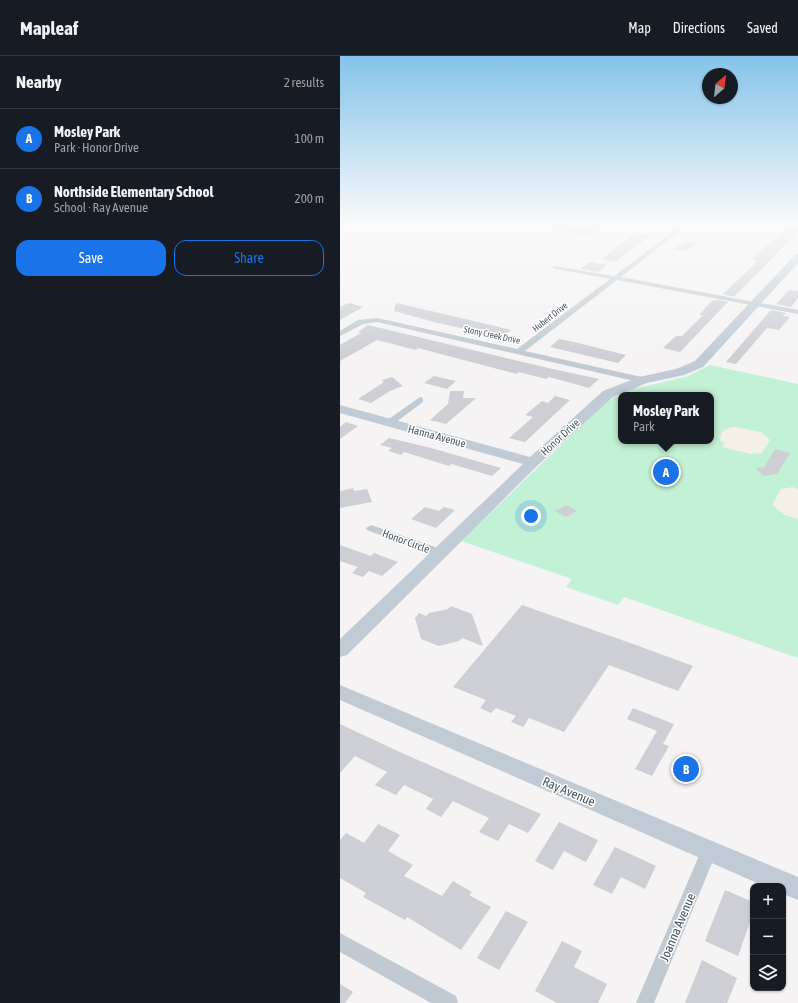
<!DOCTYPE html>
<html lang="en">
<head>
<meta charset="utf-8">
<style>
	body { margin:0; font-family:"Asap Condensed",sans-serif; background:#242831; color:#f1f3f6 }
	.controls { position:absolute; right:12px; bottom:12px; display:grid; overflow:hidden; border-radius:8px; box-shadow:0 1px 3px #0004 }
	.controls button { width:36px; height:36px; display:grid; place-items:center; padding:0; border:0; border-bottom:1px solid #363941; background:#171b24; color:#f1f3f6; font:20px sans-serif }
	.compass { position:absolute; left:362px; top:12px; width:36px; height:36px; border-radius:50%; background:#171b24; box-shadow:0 1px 3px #0004; rotate:28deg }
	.you { position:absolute; left:191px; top:460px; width:14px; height:14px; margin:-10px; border:3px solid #fff; border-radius:50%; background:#1a73e8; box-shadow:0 0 0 6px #1a73e833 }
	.badge { display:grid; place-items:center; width:26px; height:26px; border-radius:50%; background:#1a73e8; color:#fff; font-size:13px; font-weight:700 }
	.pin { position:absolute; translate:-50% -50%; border:2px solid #fff; box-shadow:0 1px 4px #0006 }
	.popup { position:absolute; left:278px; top:336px; width:96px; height:52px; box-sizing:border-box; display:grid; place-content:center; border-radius:8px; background:#171b24; filter:drop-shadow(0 1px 3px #0005); font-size:13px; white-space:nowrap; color:#9ea1a6 }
	.popup b { font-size:15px; color:#f1f3f6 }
	.popup::after { content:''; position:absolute; left:50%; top:100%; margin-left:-8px; border:8px solid transparent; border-top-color:#171b24 }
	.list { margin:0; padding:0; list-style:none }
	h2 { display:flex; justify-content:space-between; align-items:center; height:52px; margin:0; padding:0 16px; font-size:17px }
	h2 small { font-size:13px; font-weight:400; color:#9ea1a6 }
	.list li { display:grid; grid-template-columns:26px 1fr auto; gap:12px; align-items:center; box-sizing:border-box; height:60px; padding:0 16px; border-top:1px solid #363941 }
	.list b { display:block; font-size:15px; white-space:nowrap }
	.list p { margin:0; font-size:13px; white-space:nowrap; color:#9ea1a6 }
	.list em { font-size:13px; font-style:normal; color:#9ea1a6 }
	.actions { display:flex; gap:8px; padding:12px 16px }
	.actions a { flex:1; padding:9px 0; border:1px solid #1a73e8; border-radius:12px; text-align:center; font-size:14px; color:#1a73e8 }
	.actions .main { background:#1a73e8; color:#fff }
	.icon { flex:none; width:22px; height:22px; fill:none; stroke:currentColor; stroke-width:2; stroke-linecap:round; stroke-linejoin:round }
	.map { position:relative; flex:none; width:458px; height:947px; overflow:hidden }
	header { display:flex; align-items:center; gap:24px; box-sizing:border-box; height:56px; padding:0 20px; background:#171b24; border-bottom:1px solid #363941 }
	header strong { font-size:19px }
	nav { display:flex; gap:22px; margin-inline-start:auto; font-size:14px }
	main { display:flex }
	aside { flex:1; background:#171b24 }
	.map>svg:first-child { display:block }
	.green { fill:#c3f1d5; fill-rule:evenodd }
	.sand { fill:#f5f0e5 }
	.building { fill:#cdcfd5 }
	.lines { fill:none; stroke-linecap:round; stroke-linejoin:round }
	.street { fill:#c1cad2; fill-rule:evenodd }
	.secondary { fill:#c1cbd6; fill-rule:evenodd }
	.labels { text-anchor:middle; stroke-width:3; stroke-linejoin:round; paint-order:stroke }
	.far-street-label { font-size:9px; fill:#4a5661; stroke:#fff }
	.street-label { font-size:11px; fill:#4a5661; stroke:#fff }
	.near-street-label { font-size:13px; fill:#4a5661; stroke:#fff }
</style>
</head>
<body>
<header>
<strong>Mapleaf</strong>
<nav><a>Map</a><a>Directions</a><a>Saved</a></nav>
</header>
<main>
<aside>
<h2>Nearby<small>2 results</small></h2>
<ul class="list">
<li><span class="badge">A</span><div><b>Mosley Park</b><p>Park · Honor Drive</p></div><em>100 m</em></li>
<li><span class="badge">B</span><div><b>Northside Elementary School</b><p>School · Ray Avenue</p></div><em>200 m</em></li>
</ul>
<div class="actions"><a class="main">Save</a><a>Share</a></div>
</aside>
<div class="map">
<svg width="458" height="947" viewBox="0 0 458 947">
	<rect width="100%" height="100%" fill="#f5f3f3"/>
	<!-- green -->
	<path class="green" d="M 370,309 L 458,328 L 458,602 L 284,541 L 278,549 L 226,531 L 232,523 L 121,485 L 265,347 L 287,334 L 346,321 ZM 281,339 L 371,339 L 371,385 L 281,385 Z"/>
	<!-- sand -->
	<path class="sand" d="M 394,371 L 421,376 L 430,384 L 422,397 L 411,398 L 382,391 L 385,387 L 380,384 C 380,375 386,372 394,371 Z
		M 453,431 L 458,433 L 458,463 L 445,459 L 432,449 L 441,433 Z"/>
	<!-- building -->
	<path class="building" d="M 206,168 L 268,168 L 249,180 L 206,172 Z
		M 451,168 L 458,168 L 458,176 L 398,237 L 394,241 L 383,238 L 416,207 L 414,207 L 417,204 L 412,203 Z
		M 296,176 L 311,179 L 275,206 L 262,203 Z
		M 345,185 L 357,187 L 347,195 L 334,193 Z
		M 250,206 L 267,209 L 258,216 L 240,213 Z
		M 449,234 L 458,235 L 458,242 L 451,251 L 436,248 Z
		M 377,244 L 388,246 L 340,296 L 323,292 L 336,280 L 342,280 L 363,259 L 359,259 L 372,245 Z
		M 9,247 L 23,251 L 0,264 L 0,251 Z
		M 56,247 L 117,261 L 171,274 L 162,281 L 98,267 L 54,255 Z
		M 431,254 L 446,257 L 443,260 L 450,261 L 439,274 L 427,272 L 396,308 L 386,306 Z
		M 28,269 L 208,312 L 259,323 L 249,332 L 209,321 L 206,323 L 179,316 L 177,318 L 78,292 L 76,294 L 37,284 L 0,305 L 0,289 L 21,277 L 18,276 Z
		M 219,283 L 234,286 L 286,299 L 278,307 L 210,291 Z
		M 94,320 L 116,325 L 107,333 L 84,327 Z
		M 52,321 L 63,330 L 50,335 L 31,347 L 18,343 L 44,326 L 42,324 Z
		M 110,335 L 124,335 L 123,342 L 136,342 L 106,368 L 90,364 L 108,348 Z
		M 215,340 L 230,344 L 185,386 L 169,382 L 193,361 L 185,359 L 202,345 L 208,347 Z
		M 6,366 L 18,370 L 0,383 L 0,371 Z
		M 49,382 L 91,392 L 161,412 L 152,420 L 111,408 L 109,410 L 64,396 L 61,399 L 48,395 L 52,392 L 40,389 Z
		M 435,393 L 450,397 L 437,418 L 423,420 L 416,412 L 424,411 Z
		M 13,432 L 14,435 L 27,433 L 32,446 L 0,452 L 0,435 Z
		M 226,449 L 237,455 L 226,461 L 215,455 Z
		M 85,451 L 99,455 L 104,451 L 115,454 L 96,472 L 71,463 Z
		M 0,489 L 31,500 L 34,497 L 58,506 L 42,520 L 29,515 L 23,521 L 12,517 L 18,511 L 0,505 Z
		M 182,549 L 296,589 L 353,610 L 338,635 L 269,609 L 224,676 L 189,662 L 183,671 L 171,666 L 176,660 L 156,652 L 151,657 L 140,652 L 146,644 L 113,631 Z
		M 111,550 L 132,558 L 143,590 L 122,582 L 119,585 L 99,590 L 81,583 L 75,562 L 79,557 L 86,560 L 89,557 L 108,553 Z
		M 293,652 L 334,668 L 323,688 L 329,690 L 312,720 L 295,713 L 317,675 L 287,663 Z
		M 0,668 L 62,697 L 201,758 L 188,777 L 169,768 L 158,785 L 139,776 L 149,762 L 113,745 L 101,761 L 86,753 L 93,743 L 64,729 L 56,739 L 35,729 L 47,716 L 15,700 L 0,717 Z
		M 219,766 L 258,784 L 246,806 L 224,795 L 213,814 L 195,805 Z
		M 38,768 L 60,779 L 48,795 L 73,809 L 64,820 L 102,840 L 113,825 L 132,836 L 129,839 L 151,851 L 121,894 L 67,861 L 65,864 L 23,841 L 26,837 L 0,822 L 0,784 L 6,777 L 24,787 Z
		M 275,791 L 316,810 L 305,833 L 281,821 L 272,838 L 253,829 Z
		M 385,834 L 413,846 L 413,858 L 398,900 L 365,885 Z
		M 166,855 L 188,866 L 159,914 L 137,902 Z
		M 222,885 L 242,895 L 234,911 L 267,928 L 258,947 L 217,947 L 195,935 Z
		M 362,904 L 397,922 L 387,947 L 345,947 Z
		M 0,928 L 13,936 L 5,947 L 0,947 Z"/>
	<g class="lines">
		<!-- street -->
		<path class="street" d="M 94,168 L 119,168 L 111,172 Z
			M 343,168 L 349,168 L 281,221 L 458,254 L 458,258 L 277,224 L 185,295 L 306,322 L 306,326 L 303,327 L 37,266 L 23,268 L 0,280 L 0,275 L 18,264 L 37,262 L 177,293 L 270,223 L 216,213 L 213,211 L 214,210 L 274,220 Z
			M 80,341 L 83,342 L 83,346 L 52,369 L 46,369 L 46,365 Z
			M 31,469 L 104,494 L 106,497 L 104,500 L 96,500 L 27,474 L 26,472 Z
			M 369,788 L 375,790 L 377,795 L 314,947 L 296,947 L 361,795 L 363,790 Z
			M 0,877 L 116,940 L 118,947 L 91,947 L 0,896 Z"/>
		<!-- secondary -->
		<path class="secondary" d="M 458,198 L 458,207 L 363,311 L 344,319 L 307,327 L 273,341 L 198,409 L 7,599 L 0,601 L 0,583 L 183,408 L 0,357 L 0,349 L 190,401 L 263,335 L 299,321 L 336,313 L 355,305 L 455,199 Z
			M 0,629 L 458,821 L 458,844 L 443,838 L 443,830 L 424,830 L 0,644 Z"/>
	</g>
	<!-- sky -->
	<linearGradient id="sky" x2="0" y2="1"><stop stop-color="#85c3ea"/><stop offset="0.56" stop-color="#fafafa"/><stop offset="1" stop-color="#fafafa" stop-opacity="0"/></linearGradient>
	<rect width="458" height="300" fill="url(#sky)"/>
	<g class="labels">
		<!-- far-street labels -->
		<g class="far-street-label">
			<text transform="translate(210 261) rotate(-38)" y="3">Hubert Drive</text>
			<text transform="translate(152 279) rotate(12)" y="3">Stony Creek Drive</text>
		</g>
		<!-- street labels -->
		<g class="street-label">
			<text transform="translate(97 380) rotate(15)" y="4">Hanna Avenue</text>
			<text transform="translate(220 381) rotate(-43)" y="4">Honor Drive</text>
			<text transform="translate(66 485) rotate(20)" y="4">Honor Circle</text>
		</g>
		<!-- near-street labels -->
		<g class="near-street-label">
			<text transform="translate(229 735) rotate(23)" y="5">Ray Avenue</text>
			<text transform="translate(337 871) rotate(-67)" y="5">Joanna Avenue</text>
		</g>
	</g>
</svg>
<div class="controls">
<button>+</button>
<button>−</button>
<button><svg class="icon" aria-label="layers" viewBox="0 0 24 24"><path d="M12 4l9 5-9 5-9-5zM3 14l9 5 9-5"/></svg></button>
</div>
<svg class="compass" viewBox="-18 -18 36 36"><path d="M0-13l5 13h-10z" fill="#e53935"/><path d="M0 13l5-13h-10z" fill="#9ea1a6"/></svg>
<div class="you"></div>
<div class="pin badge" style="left:326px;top:416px">A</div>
<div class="popup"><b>Mosley Park</b>Park</div>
<div class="pin badge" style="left:346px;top:713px">B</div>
</div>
</main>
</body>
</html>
